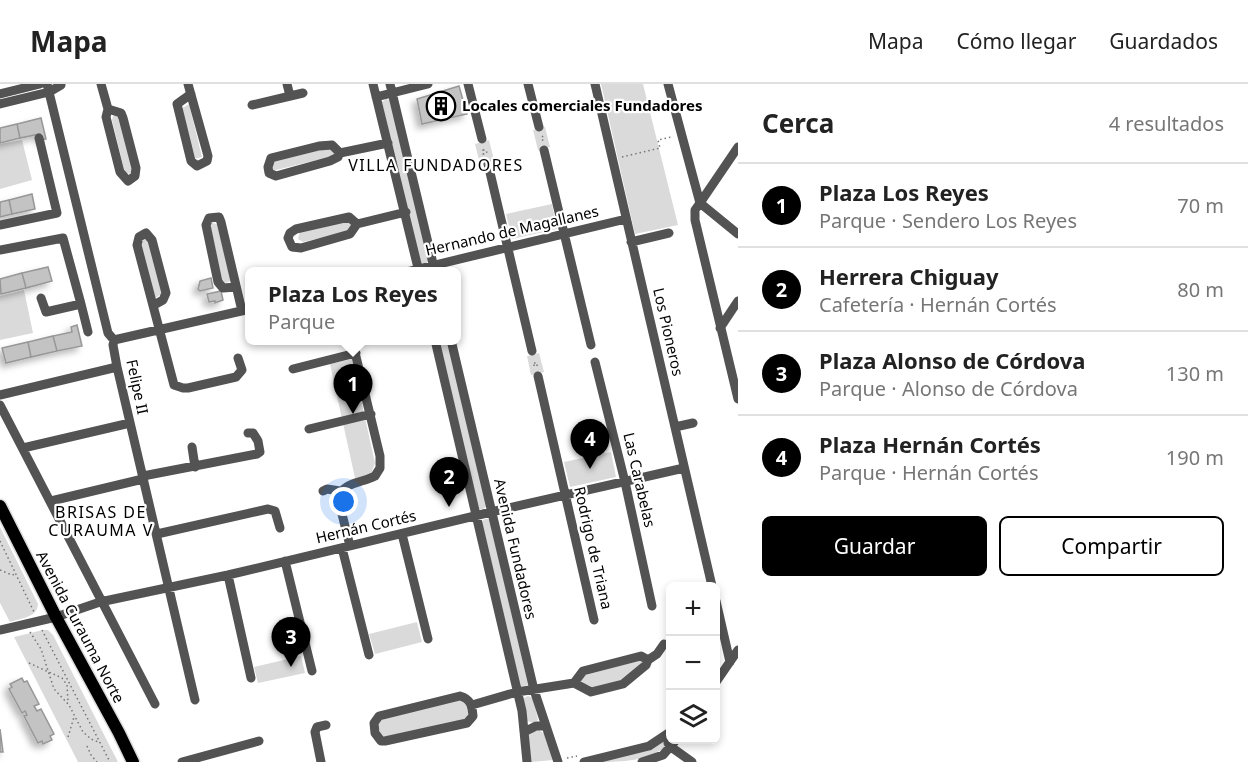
<!DOCTYPE html>
<html lang="es">
<head>
<meta charset="utf-8">
<style>
	body { margin:0; font-family:"Noto Sans",sans-serif; background:#f6f6f6; color:#222 }
	.controls { position:absolute; right:18px; bottom:18px; display:grid; overflow:hidden; border-radius:9px; box-shadow:0 3px 9px #0003 }
	.controls button { width:54px; height:54px; display:grid; place-items:center; padding:0; border:0; border-bottom:2px solid #e0e0e0; background:#fff; color:#222; font:30px sans-serif }
	.you { position:absolute; left:344px; top:418px; width:21px; height:21px; margin:-15px; border:4px solid #fff; border-radius:50%; background:#1a73e8; box-shadow:0 0 0 9px #1a73e833 }
	.badge { display:grid; place-items:center; width:39px; height:39px; border-radius:50%; background:#000; color:#fff; font-size:20px; font-weight:700 }
	.pin { position:absolute; translate:-50% -50px; filter:drop-shadow(0 2px 3px #0008) }
	.pin::after { content:''; position:absolute; top:32px; width:21px; height:18px; background:inherit; clip-path:polygon(0 0,100% 0,50% 100%) }
	.popup { position:absolute; left:245px; top:183px; width:216px; height:78px; box-sizing:border-box; display:grid; place-content:center; border-radius:9px; background:#fff; filter:drop-shadow(0 2px 4px #0005); font-size:20px; white-space:nowrap; color:#767676 }
	.popup b { font-size:22px; color:#222 }
	.popup::after { content:''; position:absolute; left:50%; top:100%; margin-left:-12px; border:12px solid transparent; border-top-color:#fff }
	.list { margin:0; padding:0; list-style:none }
	h2 { display:flex; justify-content:space-between; align-items:center; height:78px; margin:0; padding:0 24px; font-size:26px }
	h2 small { font-size:20px; font-weight:400; color:#767676 }
	.list li { display:grid; grid-template-columns:39px 1fr auto; gap:18px; align-items:center; box-sizing:border-box; height:84px; padding:0 24px; border-top:2px solid #e0e0e0 }
	.list b { display:block; font-size:22px; white-space:nowrap }
	.list p { margin:0; font-size:20px; white-space:nowrap; color:#767676 }
	.list em { font-size:20px; font-style:normal; color:#767676 }
	.actions { display:flex; gap:12px; padding:18px 24px }
	.actions a { flex:1; padding:14px 0; border:2px solid #000; border-radius:9px; text-align:center; font-size:21px; color:#000 }
	.actions .main { background:#000; color:#fff }
	.icon { flex:none; width:33px; height:33px; fill:none; stroke:currentColor; stroke-width:2; stroke-linecap:round; stroke-linejoin:round }
	.map { position:relative; flex:none; width:738px; height:678px; overflow:hidden }
	header { display:flex; align-items:center; gap:36px; box-sizing:border-box; height:84px; padding:0 30px; background:#fff; border-bottom:2px solid #e0e0e0 }
	header strong { font-size:28px }
	nav { display:flex; gap:33px; margin-inline-start:auto; font-size:21px }
	main { display:flex }
	aside { flex:1; background:#fff }
	.map>svg:first-child { display:block }
	.green { fill:#dadada }
	.building { fill:#c3c3c3; stroke:#979797; stroke-width:1.5; filter:url(#shadow) }
	.lines { fill:none; stroke-linecap:round; stroke-linejoin:round }
	.major-casing { stroke:#dbdbdb; stroke-width:15 }
	.path { stroke:#757575; stroke-width:1.5; stroke-dasharray:1.5 3; stroke-linecap:butt }
	.minor { stroke:#535353; stroke-width:9 }
	.major { stroke:#000; stroke-width:12 }
	.labels { text-anchor:middle; stroke-width:4.5; stroke-linejoin:round; paint-order:stroke }
	.poi-label { font-size:15px; font-weight:bold; fill:#000; stroke:#fff; text-anchor:start }
	.street-label { font-size:15px; fill:#000; stroke:#fff }
	.neighbourhood-label { font-size:16px; letter-spacing:1.5px; fill:#000; stroke:#fff }
</style>
</head>
<body>
<header>
<strong>Mapa</strong>
<nav><a>Mapa</a><a>Cómo llegar</a><a>Guardados</a></nav>
</header>
<main>
<div class="map">
<svg width="738" height="678" viewBox="0 0 738 678">
	<defs>
		<filter id="shadow"><feDropShadow dx="-4.5" dy="4.5" stdDeviation="3" flood-color="#0004"/></filter>
	</defs>
	<rect width="100%" height="100%" fill="#fff"/>
	<!-- green -->
	<path class="green" d="M 601,0 L 643,0 L 678,141 L 635,150 Z
		M 386,15 L 391,16 L 429,177 L 425,180 L 420,179 L 382,18 Z
		M 189,20 L 202,73 L 194,75 L 181,25 Z
		M 117,31 L 120,33 L 133,87 L 131,90 L 125,89 L 112,36 L 113,32 Z
		M 545,43 L 550,63 L 538,66 L 533,46 Z
		M 22,56 L 32,96 L 0,105 L 0,60 Z
		M 489,56 L 494,76 L 480,80 L 475,60 Z
		M 332,63 L 336,66 L 334,72 L 276,86 L 273,86 L 270,79 L 274,77 Z
		M 552,120 L 557,145 L 512,155 L 506,130 Z
		M 352,137 L 351,147 L 303,158 L 298,155 L 300,147 Z
		M 212,139 L 217,140 L 231,197 L 225,199 L 222,196 L 210,140 Z
		M 147,153 L 163,209 L 157,213 L 155,213 L 139,156 Z
		M 24,206 L 33,249 L 0,256 L 0,212 Z
		M 438,257 L 448,257 L 487,422 L 483,425 L 477,425 Z
		M 539,269 L 544,288 L 531,291 L 527,272 Z
		M 352,275 L 375,379 L 371,390 L 355,394 L 330,280 Z
		M 611,368 L 616,393 L 570,403 L 564,378 Z
		M 485,435 L 490,435 L 528,601 L 519,603 L 481,438 Z
		M 0,443 L 38,520 C 37,534 21,534 10,538 L 0,519 Z
		M 417,538 L 422,558 L 375,570 L 369,550 Z
		M 43,546 L 48,546 L 53,551 L 118,678 L 78,678 L 14,553 Z
		M 301,572 L 305,589 L 258,599 L 254,583 Z
		M 642,576 L 643,579 L 627,595 L 592,605 L 584,603 L 580,596 L 582,592 Z
		M 528,612 L 533,614 L 538,636 L 533,639 L 527,637 L 522,615 Z
		M 456,616 L 465,618 L 469,631 L 468,635 L 386,654 L 381,653 L 377,636 Z
		M 539,646 L 546,651 L 553,676 L 531,678 L 528,652 L 532,647 Z
		M 663,657 L 667,662 C 647,677 623,678 599,678 Z"/>
	<!-- building -->
	<path class="building" d="M 459,2 L 467,30 L 422,40 L 417,15 Z
		M 41,34 L 46,55 L 41,56 L 40,50 L 20,54 L 17,40 Z
		M 17,40 L 20,54 L 0,59 L 0,44 Z
		M 32,110 L 35,125 L 12,130 L 9,116 Z
		M 9,116 L 12,130 L 0,133 L 0,118 Z
		M 48,183 L 52,197 L 26,204 L 22,189 Z
		M 22,189 L 26,204 L 1,210 L 0,195 Z
		M 211,194 L 213,204 L 200,207 L 198,205 L 200,197 Z
		M 221,207 L 223,216 L 215,219 L 215,217 L 209,218 L 207,210 Z
		M 77,241 L 82,262 L 57,267 L 53,252 L 72,248 L 71,243 Z
		M 53,252 L 57,267 L 31,273 L 28,258 Z
		M 28,258 L 31,273 L 6,279 L 2,264 Z
		M 22,594 L 24,598 L 27,597 L 39,620 L 34,622 L 37,627 L 41,625 L 54,650 L 50,652 L 52,656 L 43,660 L 42,657 L 38,659 L 24,632 L 27,631 L 25,627 L 22,629 L 9,605 L 12,603 L 10,600 Z
		M 0,645 L 3,668 L 0,668 Z"/>
	<g class="lines">
		<!-- major casing -->
		<g class="major-casing">
			<path id="major" d="M 0,422 L 56,533 L 119,649 L 133,678"/>
		</g>
		<!-- path -->
		<path class="path" d="M 542,52 L 544,54 L 542,57
			M 483,66 L 486,66 L 487,69 L 483,70 Z
			M 622,73 L 660,64 L 658,56 L 671,53
			M 534,279 L 537,279 L 537,282 L 534,282 Z
			M 0,457 L 34,528
			M 0,486 L 12,491 L 16,490
			M 42,546 L 110,678
			M 30,548 L 41,565 L 54,605 L 69,621 L 83,648 L 91,655 L 98,658
			M 29,579 L 62,594 L 67,601 L 68,618
			M 68,653 L 74,633
			M 87,662 L 91,671 L 97,678
			M 567,674 L 577,672"/>
		<!-- minor -->
		<path class="minor" d="M 47,0 L 108,249 L 114,256 L 113,261 L 117,283 L 195,616
			M 101,0 L 108,25 L 106,33 L 120,88 L 128,97 L 135,92 L 136,84 L 123,34 L 121,29 L 108,25
			M 188,0 L 208,72 L 207,77 L 197,82 L 191,77 L 177,20 L 191,10
			M 287,0 L 290,12
			M 373,0 L 419,188
			M 390,0 L 435,188
			M 468,0 L 482,55
			M 528,0 L 539,43
			M 595,0 L 712,502
			M 668,0 L 700,119
			M 0,10 L 40,0
			M 376,13 L 428,0
			M 0,20 L 49,8 L 61,1
			M 252,21 L 303,9
			M 738,63 L 700,119 L 695,126 L 695,136 L 738,315
			M 544,66 L 591,261
			M 340,69 L 332,61 L 319,62 L 271,74 L 268,83 L 269,89 L 276,92 L 330,77 L 338,73 L 340,69 L 388,59
			M 488,80 L 532,267
			M 700,119 L 738,150
			M 357,140 L 349,133 L 296,145 L 290,149 L 288,154 L 292,163 L 301,164 L 350,150 L 357,140 L 406,128
			M 0,141 L 57,129 L 39,54
			M 631,158 L 669,149
			M 0,166 L 63,154 L 81,220 L 46,228 L 41,214
			M 406,188 L 626,135
			M 236,203 L 223,204 L 218,198 L 206,141 L 209,134 L 219,133 L 221,138 L 242,227
			M 81,220 L 88,248
			M 154,221 L 163,216 L 166,209 L 152,156 L 146,149 L 139,153 L 137,161 L 174,301 L 183,304 L 188,304 L 236,293 L 242,286 L 238,274
			M 720,244 L 738,217
			M 114,256 L 250,225
			M 435,256 L 522,627 L 527,678
			M 451,256 L 534,606 L 558,678
			M 595,278 L 625,398 L 652,522
			M 293,285 L 356,269
			M 538,292 L 594,536
			M 0,311 L 117,283
			M 0,321 L 155,620
			M 675,343 L 693,339
			M 309,345 L 371,330
			M 192,363 L 195,383
			M 23,364 L 130,339
			M 143,392 L 257,370 L 260,368 L 258,357 L 253,349 L 248,349
			M 323,407 L 327,405 L 340,407
			M 51,417 L 143,395
			M 157,450 L 268,425 L 275,427 L 280,444
			M 402,450 L 428,555
			M 350,462 L 338,414 C 343,398 362,399 375,392 L 380,384 L 380,372 L 352,256
			M 342,464 L 369,571
			M 285,477 L 312,587
			M 228,491 L 251,594
			M 716,517 L 730,578
			M 0,546 L 56,533 L 100,518 L 228,491 L 491,428 L 684,384
			M 641,572 L 648,576 L 646,581 L 623,600 L 591,608 L 574,599 L 583,587 Z
			M 648,576 L 657,570 L 664,560
			M 716,598 L 738,566
			M 460,612 C 471,615 472,622 473,632 L 467,639 L 385,657 L 381,657 L 375,649 L 374,639 L 379,632 Z
			M 472,621 L 517,608 L 574,599
			M 524,648 L 536,642 L 546,642
			M 668,659 L 671,663 L 692,678
			M 182,678 L 259,657
			M 321,678 L 315,648 L 317,643 L 326,641
			M 584,678 L 649,662 L 670,648
			M 642,678 L 663,671 L 676,656"/>
		<!-- major -->
		<use href="#major" class="major"/>
	</g>
	<!-- icons -->
	<defs>
		<g id="building-ring" transform="scale(1.5)"><circle r="9.5" fill="#fff" stroke="#000" stroke-width="1.5"/><path d="M-4-6H4V6H1V3H-1V6H-4ZM-2.5-4.3h1.7v1.8h-1.7ZM.8-4.3h1.7v1.8H.8ZM-2.5-1h1.7V.8h-1.7ZM.8-1h1.7V.8H.8Z" fill="#000"/></g>
	</defs>
	<g fill-rule="evenodd">
		<use href="#building-ring" x="441" y="22"/>
	</g>
	<g class="labels">
		<!-- poi labels -->
		<g class="poi-label">
			<text x="462" y="27">Locales comerciales Fundadores</text>
		</g>
		<!-- street labels -->
		<g class="street-label">
			<text transform="translate(512 147) rotate(-13)" y="5">Hernando de Magallanes</text>
			<text transform="translate(668 248) rotate(77)" y="5">Los Pioneros</text>
			<text transform="translate(137 303) rotate(78)" y="5">Felipe II</text>
			<text transform="translate(639 396) rotate(77)" y="5">Las Carabelas</text>
			<text transform="translate(366 443) rotate(-13)" y="5">Hernán Cortés</text>
			<text transform="translate(593 464) rotate(77)" y="5">Rodrigo de Triana</text>
			<text transform="translate(515 465) rotate(77)" y="5">Avenida Fundadores</text>
			<text transform="translate(80 543) rotate(62)" y="5">Avenida Curauma Norte</text>
		</g>
		<!-- neighbourhood labels -->
		<g class="neighbourhood-label">
			<text x="436" y="87">VILLA FUNDADORES</text>
			<text x="101" y="434">BRISAS DE<tspan x="101" dy="18">CURAUMA V</tspan></text>
		</g>
	</g>
</svg>
<div class="controls">
<button>+</button>
<button>−</button>
<button><svg class="icon" aria-label="layers" viewBox="0 0 24 24"><path d="M12 4l9 5-9 5-9-5zM3 14l9 5 9-5"/></svg></button>
</div>
<div class="you"></div>
<div class="pin badge" style="left:353px;top:330px">1</div>
<div class="popup"><b>Plaza Los Reyes</b>Parque</div>
<div class="pin badge" style="left:449px;top:423px">2</div>
<div class="pin badge" style="left:291px;top:583px">3</div>
<div class="pin badge" style="left:590px;top:385px">4</div>
</div>
<aside>
<h2>Cerca<small>4 resultados</small></h2>
<ul class="list">
<li><span class="badge">1</span><div><b>Plaza Los Reyes</b><p>Parque · Sendero Los Reyes</p></div><em>70 m</em></li>
<li><span class="badge">2</span><div><b>Herrera Chiguay</b><p>Cafetería · Hernán Cortés</p></div><em>80 m</em></li>
<li><span class="badge">3</span><div><b>Plaza Alonso de Córdova</b><p>Parque · Alonso de Córdova</p></div><em>130 m</em></li>
<li><span class="badge">4</span><div><b>Plaza Hernán Cortés</b><p>Parque · Hernán Cortés</p></div><em>190 m</em></li>
</ul>
<div class="actions"><a class="main">Guardar</a><a>Compartir</a></div>
</aside>
</main>
</body>
</html>
